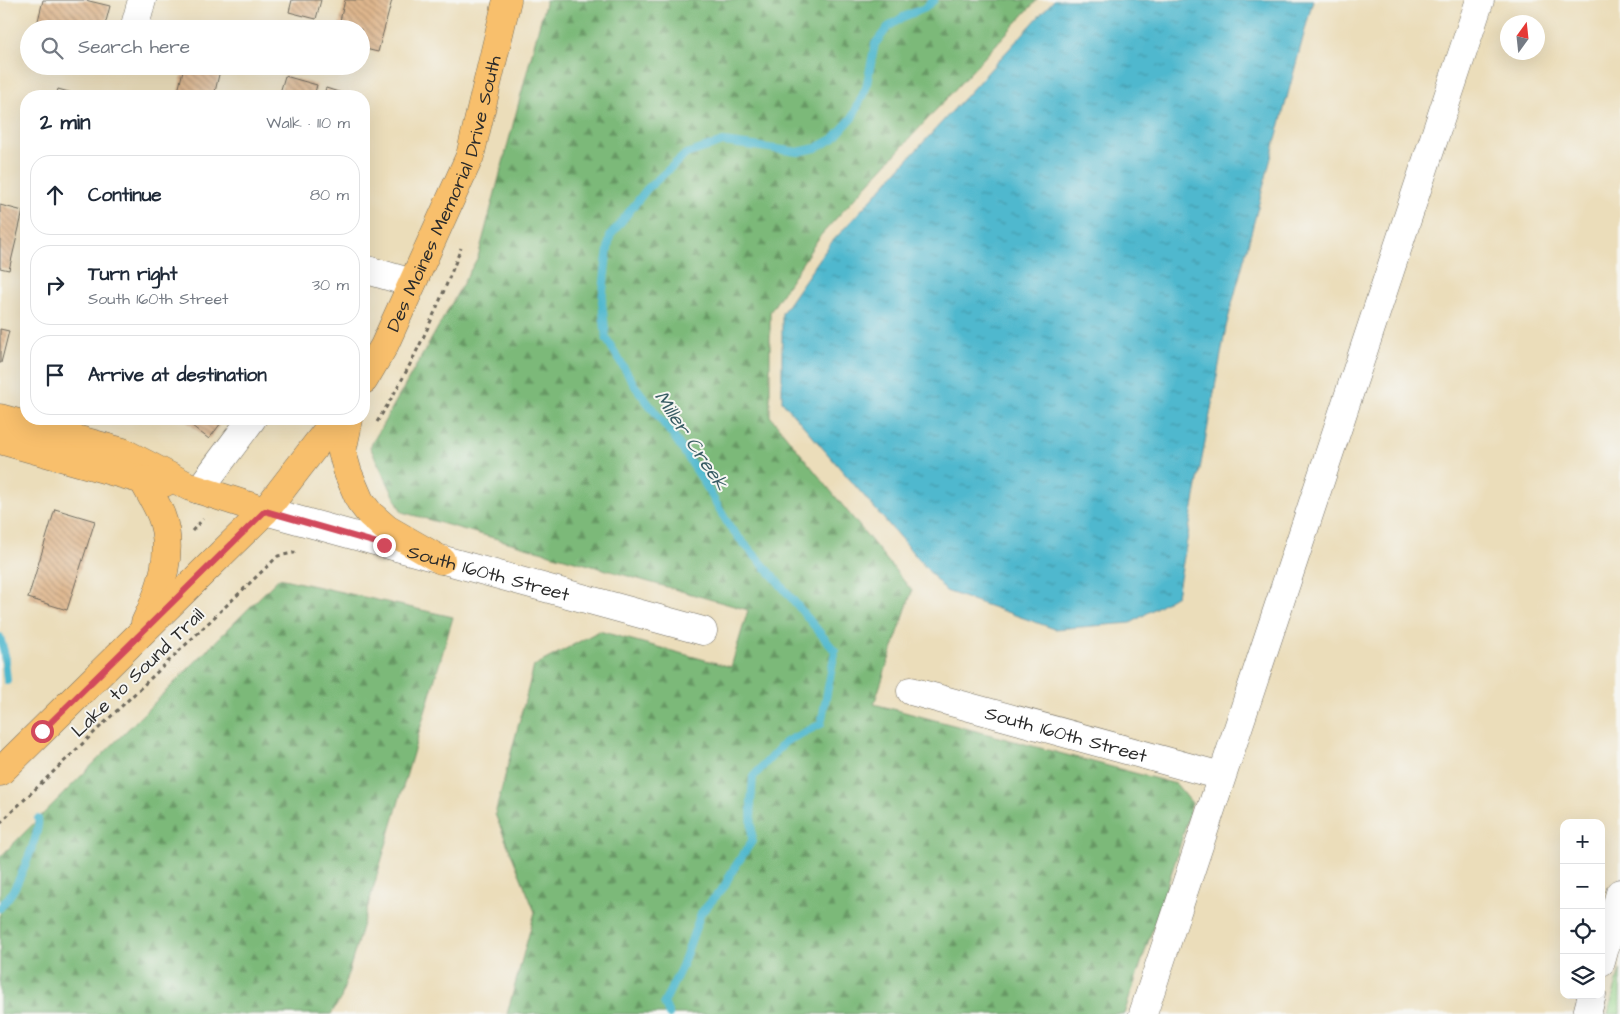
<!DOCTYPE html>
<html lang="en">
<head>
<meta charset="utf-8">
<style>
	body { margin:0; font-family:"Architects Daughter",sans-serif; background:#f6f6f7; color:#1f2937 }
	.controls { position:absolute; right:15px; bottom:15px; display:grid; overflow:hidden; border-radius:10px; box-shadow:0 5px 20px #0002 }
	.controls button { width:45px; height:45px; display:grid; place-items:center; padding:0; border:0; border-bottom:1px solid #e0e1e3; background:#fff; color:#1f2937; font:25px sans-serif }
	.compass { position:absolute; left:1500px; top:15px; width:45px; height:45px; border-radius:50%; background:#fff; box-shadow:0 5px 20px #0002; rotate:15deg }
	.stop { position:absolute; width:15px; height:15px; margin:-11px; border:4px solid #d1495b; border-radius:50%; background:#fff }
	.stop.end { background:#d1495b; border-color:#fff; box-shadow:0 1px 5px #0008 }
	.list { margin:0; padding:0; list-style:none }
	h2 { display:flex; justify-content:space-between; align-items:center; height:65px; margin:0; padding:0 20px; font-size:21px }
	h2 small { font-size:16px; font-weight:400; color:#747a83 }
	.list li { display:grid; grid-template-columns:32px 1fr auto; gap:15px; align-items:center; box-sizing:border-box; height:80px; margin:0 10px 10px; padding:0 10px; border:1px solid #e0e1e3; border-radius:20px }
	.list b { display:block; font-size:19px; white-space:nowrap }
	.list p { margin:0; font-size:16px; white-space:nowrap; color:#747a83 }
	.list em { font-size:16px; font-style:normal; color:#747a83 }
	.icon { flex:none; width:28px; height:28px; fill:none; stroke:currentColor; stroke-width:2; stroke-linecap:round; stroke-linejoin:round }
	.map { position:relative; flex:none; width:1620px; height:1014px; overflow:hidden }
	.search { position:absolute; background:#fff; box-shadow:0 5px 20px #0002; left:20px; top:20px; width:350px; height:55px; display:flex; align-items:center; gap:12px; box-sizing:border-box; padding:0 18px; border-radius:28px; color:#747a83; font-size:19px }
	.panel { position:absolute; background:#fff; box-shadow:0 5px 20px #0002; left:20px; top:90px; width:350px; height:335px; border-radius:20px }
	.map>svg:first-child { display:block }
	.green { fill:#9bd98e; stroke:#63825c }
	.forest { fill:url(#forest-firs); stroke:#547252 }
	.water { fill:url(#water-ripples); stroke:#3e727c }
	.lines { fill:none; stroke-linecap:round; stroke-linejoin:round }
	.stream { stroke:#50b8ce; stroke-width:8 }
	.building { fill:url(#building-back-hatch) }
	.minor-casing { stroke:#6e695d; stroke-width:29 }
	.major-casing { stroke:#6e695d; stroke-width:29 }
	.path { stroke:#6e695d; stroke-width:3; stroke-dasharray:4 4; stroke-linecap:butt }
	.minor { stroke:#fff; stroke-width:28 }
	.major { stroke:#f8bf6c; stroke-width:28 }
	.route { stroke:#d1495b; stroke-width:6 }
	.labels { text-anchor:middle; stroke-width:4; stroke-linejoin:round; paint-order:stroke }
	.street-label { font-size:19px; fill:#2b2b2b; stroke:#f6f6f2 }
	.water-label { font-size:20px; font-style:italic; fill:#385c64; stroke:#f6f6f2 }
</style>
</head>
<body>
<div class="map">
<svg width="1620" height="1014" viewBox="0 0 1620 1014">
	<defs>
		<pattern id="forest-firs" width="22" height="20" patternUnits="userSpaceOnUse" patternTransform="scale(1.25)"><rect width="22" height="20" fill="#7cb979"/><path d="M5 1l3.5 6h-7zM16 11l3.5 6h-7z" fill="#669763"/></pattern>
		<pattern id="water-ripples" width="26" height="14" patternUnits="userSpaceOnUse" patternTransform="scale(1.25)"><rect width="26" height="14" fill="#50b8ce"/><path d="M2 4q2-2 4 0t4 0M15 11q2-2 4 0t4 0" fill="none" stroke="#4396a7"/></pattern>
		<pattern id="building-back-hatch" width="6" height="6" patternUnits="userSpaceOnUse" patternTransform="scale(1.25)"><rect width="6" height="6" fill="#dfb78e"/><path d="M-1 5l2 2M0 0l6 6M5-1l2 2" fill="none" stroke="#b59574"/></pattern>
	</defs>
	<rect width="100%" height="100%" fill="#f6f6f2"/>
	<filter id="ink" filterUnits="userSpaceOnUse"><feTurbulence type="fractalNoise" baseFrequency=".02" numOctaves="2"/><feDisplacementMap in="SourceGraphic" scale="10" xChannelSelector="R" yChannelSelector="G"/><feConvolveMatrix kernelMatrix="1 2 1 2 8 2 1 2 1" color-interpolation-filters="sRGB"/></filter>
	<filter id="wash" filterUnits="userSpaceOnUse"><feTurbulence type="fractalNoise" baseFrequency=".0096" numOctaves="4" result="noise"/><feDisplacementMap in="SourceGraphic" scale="20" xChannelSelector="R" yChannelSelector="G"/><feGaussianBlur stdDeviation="1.12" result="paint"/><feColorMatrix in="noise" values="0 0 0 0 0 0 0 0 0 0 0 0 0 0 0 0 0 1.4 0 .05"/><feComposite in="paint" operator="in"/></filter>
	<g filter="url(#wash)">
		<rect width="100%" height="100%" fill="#ebddba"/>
		<!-- green -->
		<path class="green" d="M 1620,970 L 1620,1014 L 1608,1014 Z"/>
		<!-- forest -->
		<path class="forest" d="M 546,0 L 1037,0 L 820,236 L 770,312 L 770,416 L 912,591 L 874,704 L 1176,784 L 1192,803 L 1176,859 L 1124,1014 L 507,1014 L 535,912 L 495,814 L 534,666 L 599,631 L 731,667 L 748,610 L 402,512 L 370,447 L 478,257 Z
			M 279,578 L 453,617 L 341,998 L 331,1014 L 0,1014 L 0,857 Z"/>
		<!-- water -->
		<path class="water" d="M 1054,0 L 1313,0 L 1226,327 L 1177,595 L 1131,623 L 1055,629 L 946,591 L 782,401 L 782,313 L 830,244 Z"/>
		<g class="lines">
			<!-- stream -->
			<path class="stream" d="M 0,637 L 4,651 L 7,680
				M 0,908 C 5,902 10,896 14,889 C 21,876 41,831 38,819
				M 669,1014 L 664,1003 L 682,966 L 701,913 L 724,887 L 731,873 L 752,841 L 751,802 L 753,777 L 785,742 L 821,724 L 835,651 L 774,577 L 731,529 L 702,479 L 677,441 L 635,386 L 606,338 L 602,302 L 606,263 L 610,236 L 647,189 L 686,154 L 723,142 L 798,152 L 816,148 L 833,139 L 852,118 L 866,88 L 875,44 L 888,27 L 903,17 L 925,8 L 934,0"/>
		</g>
		<g id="blocks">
			<!-- building -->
			<path class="building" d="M 43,0 L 85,0 L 110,6 L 104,29 L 36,29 Z
				M 292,0 L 321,0 L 316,19 L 289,12 Z
				M 345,0 L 392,0 L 378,52 L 361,48 L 361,29 L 338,29 Z
				M 184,66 L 221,66 L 214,96 L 177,96 Z
				M 285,76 L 317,85 L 314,96 L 279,96 Z
				M 326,88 L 351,96 L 323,96 Z
				M 58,89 L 83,96 L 56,96 Z
				M 0,205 L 23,211 L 9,270 L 0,268 Z
				M 0,329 L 9,331 L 1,363 L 0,363 Z
				M 183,419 L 224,419 L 209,439 Z
				M 55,509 L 95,521 L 67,610 L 28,598 Z"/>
		</g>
	</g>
	<g filter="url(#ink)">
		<use href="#blocks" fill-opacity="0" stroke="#6e695d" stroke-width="1"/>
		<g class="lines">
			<!-- minor casing -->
			<g class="minor-casing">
				<g id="minor">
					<path d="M 134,29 L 142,0"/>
					<path d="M 364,269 L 412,283"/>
					<path d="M 199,490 L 252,419"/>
					<path id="s1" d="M 265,511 L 703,631"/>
					<path id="s2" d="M 911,691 L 1221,776"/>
					<path d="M 1601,962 L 1620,893"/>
					<path d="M 1143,1014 L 1480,0"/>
					<path d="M 1587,1014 L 1592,995"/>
				</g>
			</g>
			<!-- major casing -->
			<g class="major-casing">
				<g id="major">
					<path id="s3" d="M 364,380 L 384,346 L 470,156 L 507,0"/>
					<path d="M 0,418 L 123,452 L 190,487 L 265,511"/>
					<path d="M 349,419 L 342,452 L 348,473 L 360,501 L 370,514 L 387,529 L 441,560"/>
					<path d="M 0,440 L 143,480 L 164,483"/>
					<path d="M 143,480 C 149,492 156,503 161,515 C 175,551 161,590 145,623"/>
					<path d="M 0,772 L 265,511 L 336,419"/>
				</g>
			</g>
			<!-- path -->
			<path class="path" d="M 377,422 C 412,367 438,308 461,248
				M 192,531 L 203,519
				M 0,823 L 278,556 L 294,553 L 294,550"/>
			<!-- minor -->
			<use href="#minor" class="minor"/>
			<!-- major -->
			<use href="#major" class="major"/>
		</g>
	</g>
	<g class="lines" filter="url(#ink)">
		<!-- route -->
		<path class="route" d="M 42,731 L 265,511 L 384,545"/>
	</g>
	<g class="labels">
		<!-- street labels -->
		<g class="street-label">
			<text dy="7" stroke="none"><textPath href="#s3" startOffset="204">Des Moines Memorial Drive South</textPath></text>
			<text dy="7" stroke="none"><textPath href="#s1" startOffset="232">South 160th Street</textPath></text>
			<text transform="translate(137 672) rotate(-44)" y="7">Lake to Sound Trail</text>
			<text dy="7" stroke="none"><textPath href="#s2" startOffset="161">South 160th Street</textPath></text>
		</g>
		<!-- water labels -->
		<g class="water-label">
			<text transform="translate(692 440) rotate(56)" y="7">Miller Creek</text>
		</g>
	</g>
</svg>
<div class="controls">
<button>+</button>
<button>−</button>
<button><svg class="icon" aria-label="locate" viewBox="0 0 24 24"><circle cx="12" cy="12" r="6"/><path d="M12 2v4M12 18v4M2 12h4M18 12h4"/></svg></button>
<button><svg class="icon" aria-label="layers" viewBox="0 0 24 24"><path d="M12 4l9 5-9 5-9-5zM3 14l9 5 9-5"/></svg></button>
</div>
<svg class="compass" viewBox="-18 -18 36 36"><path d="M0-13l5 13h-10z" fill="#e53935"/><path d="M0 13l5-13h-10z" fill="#747a83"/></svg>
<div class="stop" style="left:42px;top:731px"></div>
<div class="stop end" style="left:384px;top:545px"></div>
<div class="search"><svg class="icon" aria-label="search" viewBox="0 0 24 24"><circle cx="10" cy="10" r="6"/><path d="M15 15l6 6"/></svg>Search here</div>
<section class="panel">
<h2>2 min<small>Walk · 110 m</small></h2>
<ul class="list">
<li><svg class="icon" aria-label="ahead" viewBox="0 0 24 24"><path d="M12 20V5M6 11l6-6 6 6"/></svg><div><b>Continue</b></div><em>80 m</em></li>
<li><svg class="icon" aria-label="right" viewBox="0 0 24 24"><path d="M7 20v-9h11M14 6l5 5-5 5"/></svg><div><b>Turn right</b><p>South 160th Street</p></div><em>30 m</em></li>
<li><svg class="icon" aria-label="arrive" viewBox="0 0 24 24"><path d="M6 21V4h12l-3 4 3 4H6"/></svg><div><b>Arrive at destination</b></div></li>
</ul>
</section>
</div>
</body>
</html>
